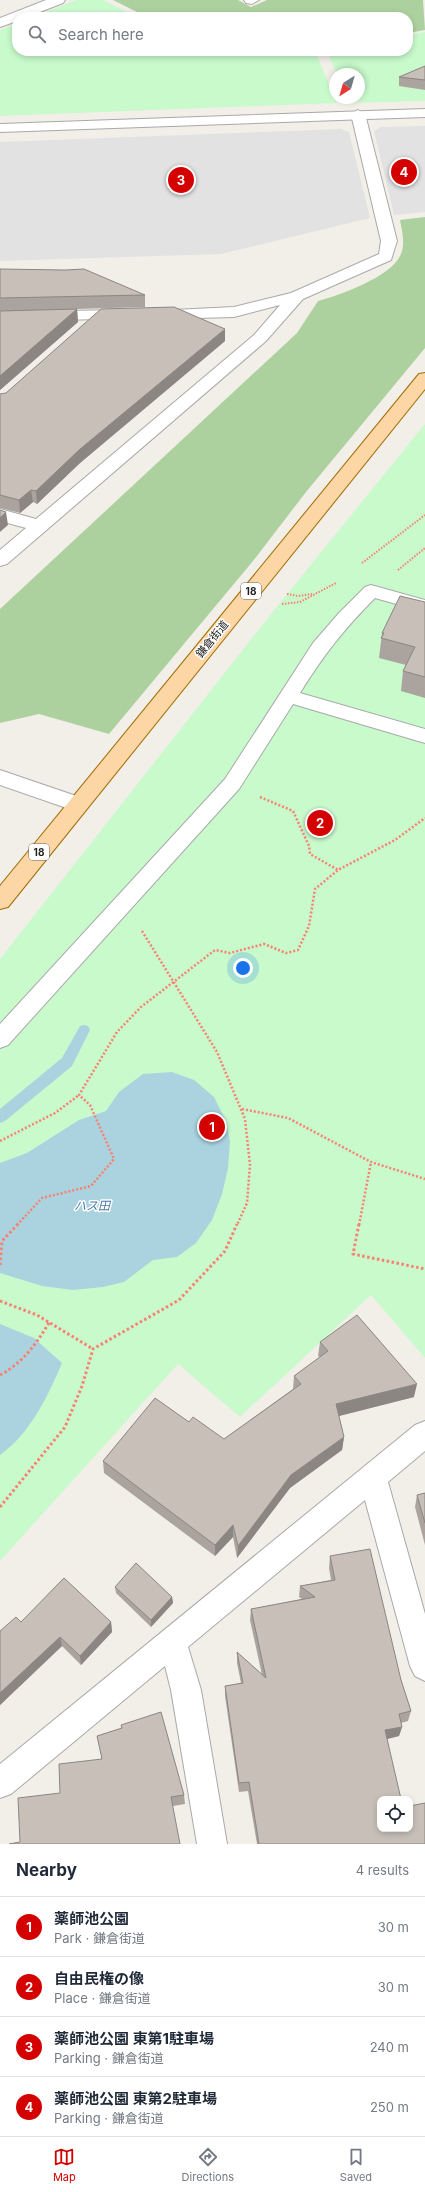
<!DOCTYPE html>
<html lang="en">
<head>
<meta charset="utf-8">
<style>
	body { margin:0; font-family:Inter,"Noto Sans JP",sans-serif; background:#f2f2f3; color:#1f2937 }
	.controls { position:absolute; right:12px; bottom:12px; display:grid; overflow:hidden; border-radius:8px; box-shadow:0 2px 6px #0003 }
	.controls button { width:36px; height:36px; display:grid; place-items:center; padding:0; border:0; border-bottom:1px solid #e0e1e3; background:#fff; color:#1f2937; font:20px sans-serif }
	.compass { position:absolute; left:329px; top:68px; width:36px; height:36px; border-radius:50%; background:#fff; box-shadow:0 2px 6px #0003; rotate:217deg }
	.you { position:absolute; left:243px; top:968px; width:14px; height:14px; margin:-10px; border:3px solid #fff; border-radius:50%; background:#1a73e8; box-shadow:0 0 0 6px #1a73e833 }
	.badge { display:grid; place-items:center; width:26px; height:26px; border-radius:50%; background:#d40000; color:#fff; font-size:13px; font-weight:700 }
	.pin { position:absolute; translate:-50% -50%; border:2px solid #fff; box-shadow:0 1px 4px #0006 }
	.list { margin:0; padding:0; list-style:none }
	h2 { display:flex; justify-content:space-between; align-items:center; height:52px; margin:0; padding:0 16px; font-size:17px }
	h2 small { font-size:13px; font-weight:400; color:#747a83 }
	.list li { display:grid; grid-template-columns:26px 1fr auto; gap:12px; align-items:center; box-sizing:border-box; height:60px; padding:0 16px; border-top:1px solid #e0e1e3 }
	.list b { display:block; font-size:15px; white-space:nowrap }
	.list p { margin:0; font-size:13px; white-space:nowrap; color:#747a83 }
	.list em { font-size:13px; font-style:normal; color:#747a83 }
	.icon { flex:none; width:22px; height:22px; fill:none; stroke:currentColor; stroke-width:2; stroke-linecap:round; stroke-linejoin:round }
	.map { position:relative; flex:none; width:425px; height:1844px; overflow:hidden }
	.search { position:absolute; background:#fff; box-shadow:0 2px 6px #0003; left:12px; right:12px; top:12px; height:44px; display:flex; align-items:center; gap:10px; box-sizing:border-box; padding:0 14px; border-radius:16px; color:#747a83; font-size:15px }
	.sheet { height:292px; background:#fff }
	nav { display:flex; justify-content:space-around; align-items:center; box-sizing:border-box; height:56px; border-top:1px solid #e0e1e3; background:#fff; font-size:11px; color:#747a83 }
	nav a { display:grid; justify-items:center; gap:2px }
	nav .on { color:#d40000 }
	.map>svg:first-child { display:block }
	.forest { fill:#add19e }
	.park { fill:#c8facc }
	.parking { fill:#e2e2e2 }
	.water { fill:#aad3df }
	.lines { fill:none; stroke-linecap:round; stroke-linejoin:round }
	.stream { fill:#aad3df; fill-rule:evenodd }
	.service-casing { stroke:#a9a9a9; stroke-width:2 }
	.minor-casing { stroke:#a9a9a9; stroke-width:2 }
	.tertiary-casing { stroke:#a9a9a9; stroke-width:2 }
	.primary-casing { stroke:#a06b00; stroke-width:2 }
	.path-far2 { stroke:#fa8072; stroke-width:2; stroke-dasharray:1.5 1.5; stroke-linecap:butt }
	.path-far1 { stroke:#fa8072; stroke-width:2.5; stroke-dasharray:2 2; stroke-linecap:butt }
	.path { stroke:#fa8072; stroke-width:3; stroke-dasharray:2.5 2.5; stroke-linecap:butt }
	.service { fill:#fff; fill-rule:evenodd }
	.minor { fill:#fff; fill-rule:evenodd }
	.tertiary { fill:#fff; fill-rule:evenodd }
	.primary { fill:#fcd6a4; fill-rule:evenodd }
	.wall { fill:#aba49e }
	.shaded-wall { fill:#8b8681 }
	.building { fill:#c7bfb8; stroke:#8b8681 }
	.labels { text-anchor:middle; stroke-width:3; stroke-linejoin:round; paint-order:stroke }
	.shield { fill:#fff; stroke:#646464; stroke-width:1 }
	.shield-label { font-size:10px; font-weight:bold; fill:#222 }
	.street-label { font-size:11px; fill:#222; stroke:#fff }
	.water-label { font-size:12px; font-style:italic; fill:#4a7aab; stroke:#fff }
</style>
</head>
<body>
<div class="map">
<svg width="425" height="1844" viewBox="0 0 425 1844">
	<rect width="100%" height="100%" fill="#f2efe9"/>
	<!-- forest -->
	<path class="forest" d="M 113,0 L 238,0 L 251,7 L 267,0 L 423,0 L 425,30 L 408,33 L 408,17 L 147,17 Z
		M 425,217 L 425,348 L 306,492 L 253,561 L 109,734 L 39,714 L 0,723 L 0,609 L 297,333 L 318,301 C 340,295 390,277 400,256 C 406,245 402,231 400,220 Z"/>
	<!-- park -->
	<path class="park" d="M 76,0 L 103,0 L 137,17 L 33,17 Z
		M 17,23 L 17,51 L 315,51 L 337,103 L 0,116 L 0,30 Z
		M 425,32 L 425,101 L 350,103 L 347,98 L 359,98 L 359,74 L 337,74 L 327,51 L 408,51 L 408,35 Z
		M 425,424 L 425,1358 L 371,1295 L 240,1417 L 178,1364 L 0,1561 L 0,959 L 271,614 Z"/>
	<!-- parking -->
	<path class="parking" d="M 425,126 L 425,212 L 394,215 L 374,131 L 381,127 Z
		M 341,129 L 349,132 L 370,218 L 221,254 L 0,261 L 0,142 Z"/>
	<!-- water -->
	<path class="water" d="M 172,1072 L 194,1080 L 214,1097 L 226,1121 L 230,1141 L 228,1168 L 222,1194 L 212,1220 L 196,1243 L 177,1257 L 153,1260 L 124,1282 L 103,1287 L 73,1290 L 42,1286 L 0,1273 L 0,1163 L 27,1153 L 79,1120 L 106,1111 L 119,1092 L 143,1074 Z
		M 0,1324 L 34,1338 L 62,1363 C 48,1396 30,1434 0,1455 Z"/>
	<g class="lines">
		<!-- stream -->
		<path class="stream" d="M 84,1025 L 88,1026 L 90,1030 L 72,1066 L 5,1121 L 0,1123 L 0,1109 L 62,1058 L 80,1026 Z"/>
		<!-- service casing -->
		<g class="service-casing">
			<path id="service" d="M 371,585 L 425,600 L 425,612 L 375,598 C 344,629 323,656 300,693 L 425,729 L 425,743 L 293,704 L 239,789 L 8,1045 L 0,1048 L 0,1024 L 225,779 L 313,643 L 339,613 L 365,587 Z"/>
		</g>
		<!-- minor casing -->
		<g class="minor-casing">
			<path id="minor" d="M 46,0 L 65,0 L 63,3 L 27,17 L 17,17 L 17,21 L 0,27 L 0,18 Z
				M 244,0 L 259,0 L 252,4 L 246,3 Z
				M 358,110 L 365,114 L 397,241 L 391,260 L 303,299 L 266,341 L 7,564 L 0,566 L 0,550 L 26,528 L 0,521 L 0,509 L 36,519 L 254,335 L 280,305 L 234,317 L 159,319 L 153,317 L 151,314 L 153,311 L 234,307 L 291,293 L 379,254 L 381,241 L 351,114 Z
				M 123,310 L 129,312 L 131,315 L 129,318 L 0,322 L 0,312 Z
				M 425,1421 L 425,1451 L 388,1482 L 425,1614 L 425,1681 L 415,1676 L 410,1666 L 365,1500 L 188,1647 L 201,1690 L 227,1844 L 197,1844 L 171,1690 L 165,1666 L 11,1794 L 0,1798 L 0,1764 L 415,1425 Z"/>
		</g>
		<!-- tertiary casing -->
		<g class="tertiary-casing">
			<path id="tertiary" d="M 425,109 L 425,117 L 0,132 L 0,124 Z
				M 0,770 L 85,799 L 88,804 L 85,809 L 78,812 L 0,785 Z"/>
		</g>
		<!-- primary casing -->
		<g class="primary-casing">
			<path id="primary" d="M 425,373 L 425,389 L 8,907 L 0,909 L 0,886 L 419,374 Z"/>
		</g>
		<!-- path-far2 -->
		<path class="path-far2" d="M 362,563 L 425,515
			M 398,570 L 425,548
			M 287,594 L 298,596 L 312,594
			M 282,604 L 300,602 L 336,583"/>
		<!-- path-far1 -->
		<path class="path-far1" d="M 260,797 L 293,811 L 309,846 L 310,854 L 338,870
			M 142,931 L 217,1052 L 245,1119 L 250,1165 L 247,1203 L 237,1225
			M 242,1109 L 288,1118 L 371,1162 L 425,1179
			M 0,1141 L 55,1113 L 79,1095
			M 17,1225 L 42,1198 L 91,1186 L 114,1159 L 90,1105 L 79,1095 L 117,1032 L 141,1007 L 215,950 L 230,953 L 264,944 L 286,953 L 298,950 L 309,926 L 315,889 L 338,870 L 395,840 L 425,818
			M 359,1225 L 371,1162"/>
		<!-- path -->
		<path class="path" d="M 359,1224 L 353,1254 L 425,1269
			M 0,1265 L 2,1241 L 18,1224
			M 0,1301 L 37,1315 L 93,1349
			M 0,1375 C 23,1363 37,1343 50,1321
			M 0,1507 L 65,1427 L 82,1386 L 93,1349 L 179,1300 L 225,1251 L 237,1224"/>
		<!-- service -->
		<use href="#service" class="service"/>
		<!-- minor -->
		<use href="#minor" class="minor"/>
		<!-- tertiary -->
		<use href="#tertiary" class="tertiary"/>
		<!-- primary -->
		<use href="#primary" class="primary"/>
	</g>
	<!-- wall -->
	<path class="wall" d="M 425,66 L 425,90 L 399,86 L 399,77 Z
		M 0,269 L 145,295 L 145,307 L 77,309 L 78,322 L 0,390 Z
		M 225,341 L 80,463 L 37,504 L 33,502 L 20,513 L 0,508 L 0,394 L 6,393 Z
		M 425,602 L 425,698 L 401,691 L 403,671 L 406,665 L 379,658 L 382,633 Z
		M 320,1342 L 414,1397 L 339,1416 L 344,1437 L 342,1450 L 290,1488 L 237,1558 L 233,1537 L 215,1556 L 104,1473 L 103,1461 L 189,1422 L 224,1439 L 293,1389 L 294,1376 L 320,1357 L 318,1356 Z
		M 425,1493 L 425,1545 L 415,1507 L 417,1495 Z
		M 330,1556 L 401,1680 L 411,1711 L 408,1721 L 401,1723 L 402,1727 L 399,1736 L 387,1739 L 380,1799 L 425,1844 L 257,1844 L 248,1791 L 239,1792 L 225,1696 L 225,1686 L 241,1683 L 237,1663 L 237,1652 L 262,1675 L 250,1620 L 251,1609 L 302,1599 L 299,1597 L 300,1586 L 331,1580 L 329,1568 Z
		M 115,1587 L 172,1597 L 173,1603 L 151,1627 L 116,1593 Z
		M 111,1622 L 112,1632 L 81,1665 L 62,1646 L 0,1705 L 0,1631 Z
		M 121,1725 L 184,1795 L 185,1804 L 173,1806 L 20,1842 L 60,1793 L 102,1759 L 97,1736 L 122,1728 Z"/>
	<!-- shaded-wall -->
	<path class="shaded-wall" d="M 77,309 L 78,322 L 0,390 L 0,376 Z
		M 225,329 L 225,341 L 80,463 L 37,504 L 36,491 L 79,450 Z
		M 31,490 L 33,502 L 20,513 L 19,500 Z
		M 6,512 L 8,525 L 0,532 L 0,518 Z
		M 417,1384 L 414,1397 L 335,1417 L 336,1404 Z
		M 344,1437 L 342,1450 L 290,1488 L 237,1558 L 238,1546 L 291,1475 Z
		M 233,1525 L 233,1537 L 215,1556 L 215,1545 Z
		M 172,1597 L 173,1603 L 151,1627 L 151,1620 Z
		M 111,1622 L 112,1632 L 81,1665 L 80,1656 Z
		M 60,1637 L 62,1646 L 0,1705 L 0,1693 Z
		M 402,1727 L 399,1736 L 383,1740 L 385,1730 Z"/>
	<!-- building -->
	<path class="building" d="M 425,66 L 425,80 L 399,77 Z
		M 0,269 L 65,270 L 84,269 L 145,295 L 0,298 Z
		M 174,307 L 225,329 L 79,450 L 36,491 L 31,490 L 19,500 L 0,495 L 0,394 L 6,393 L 101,309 Z
		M 77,309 L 0,376 L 0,311 Z
		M 0,510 L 6,512 L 0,518 Z
		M 400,596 L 425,602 L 425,677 L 403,671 L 415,647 L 381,638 L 384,633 L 382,633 Z
		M 357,1315 L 417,1384 L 336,1404 L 344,1437 L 291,1475 L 238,1546 L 233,1525 L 215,1545 L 103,1461 L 155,1398 L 189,1422 L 193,1417 L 224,1439 L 301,1384 L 294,1376 L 328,1351 L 320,1342 Z
		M 425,1493 L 425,1523 L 417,1495 Z
		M 370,1549 L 401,1680 L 411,1711 L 399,1714 L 402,1727 L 385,1730 L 401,1799 L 380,1799 L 380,1829 L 410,1829 L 410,1806 L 425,1803 L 425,1844 L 259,1844 L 249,1782 L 239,1783 L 225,1686 L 243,1683 L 237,1652 L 266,1678 L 251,1609 L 315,1597 L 300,1586 L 335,1580 L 330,1556 Z
		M 136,1563 L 172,1597 L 151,1620 L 115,1587 Z
		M 64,1578 L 111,1622 L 80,1656 L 60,1637 L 0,1693 L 0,1631 L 16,1617 L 21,1622 Z
		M 161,1712 L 184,1795 L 171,1797 L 180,1844 L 9,1844 L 20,1842 L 18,1798 L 60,1793 L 59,1764 L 102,1759 L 97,1736 L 122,1728 L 121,1725 Z"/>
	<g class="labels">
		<!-- shield labels -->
		<g class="shield">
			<rect x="241" y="583" width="20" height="16" rx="3"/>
			<rect x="29" y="844" width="20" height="16" rx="3"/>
		</g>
		<g class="shield-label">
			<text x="251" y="595">18</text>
			<text x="39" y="856">18</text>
		</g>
		<!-- street labels -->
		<g class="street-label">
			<text transform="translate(212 639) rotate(-51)" y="4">鎌倉街道</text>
		</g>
		<!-- water labels -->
		<g class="water-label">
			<text x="92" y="1210">ハス田</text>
		</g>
	</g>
</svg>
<div class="controls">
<button><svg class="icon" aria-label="locate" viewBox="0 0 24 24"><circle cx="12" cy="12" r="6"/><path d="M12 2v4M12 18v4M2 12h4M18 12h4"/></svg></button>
</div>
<svg class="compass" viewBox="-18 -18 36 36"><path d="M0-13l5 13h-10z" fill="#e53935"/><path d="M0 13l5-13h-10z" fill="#747a83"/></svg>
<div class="you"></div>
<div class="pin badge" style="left:212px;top:1127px">1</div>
<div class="pin badge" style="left:320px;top:823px">2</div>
<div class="pin badge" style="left:181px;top:180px">3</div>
<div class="pin badge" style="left:404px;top:172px">4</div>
<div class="search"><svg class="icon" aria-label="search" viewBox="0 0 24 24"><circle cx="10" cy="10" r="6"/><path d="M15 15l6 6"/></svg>Search here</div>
</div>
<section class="sheet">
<h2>Nearby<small>4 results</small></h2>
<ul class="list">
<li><span class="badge">1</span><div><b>薬師池公園</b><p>Park · 鎌倉街道</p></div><em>30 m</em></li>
<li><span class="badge">2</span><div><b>自由民権の像</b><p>Place · 鎌倉街道</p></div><em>30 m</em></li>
<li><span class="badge">3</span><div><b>薬師池公園 東第1駐車場</b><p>Parking · 鎌倉街道</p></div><em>240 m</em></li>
<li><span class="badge">4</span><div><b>薬師池公園 東第2駐車場</b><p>Parking · 鎌倉街道</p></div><em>250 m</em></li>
</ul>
</section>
<nav>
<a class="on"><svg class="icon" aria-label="map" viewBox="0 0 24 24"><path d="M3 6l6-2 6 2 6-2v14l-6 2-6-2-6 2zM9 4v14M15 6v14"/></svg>Map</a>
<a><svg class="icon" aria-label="directions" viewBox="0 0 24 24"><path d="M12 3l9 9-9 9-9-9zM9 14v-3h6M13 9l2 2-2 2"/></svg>Directions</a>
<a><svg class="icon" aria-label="saved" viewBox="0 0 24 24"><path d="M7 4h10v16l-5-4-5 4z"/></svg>Saved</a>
</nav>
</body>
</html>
